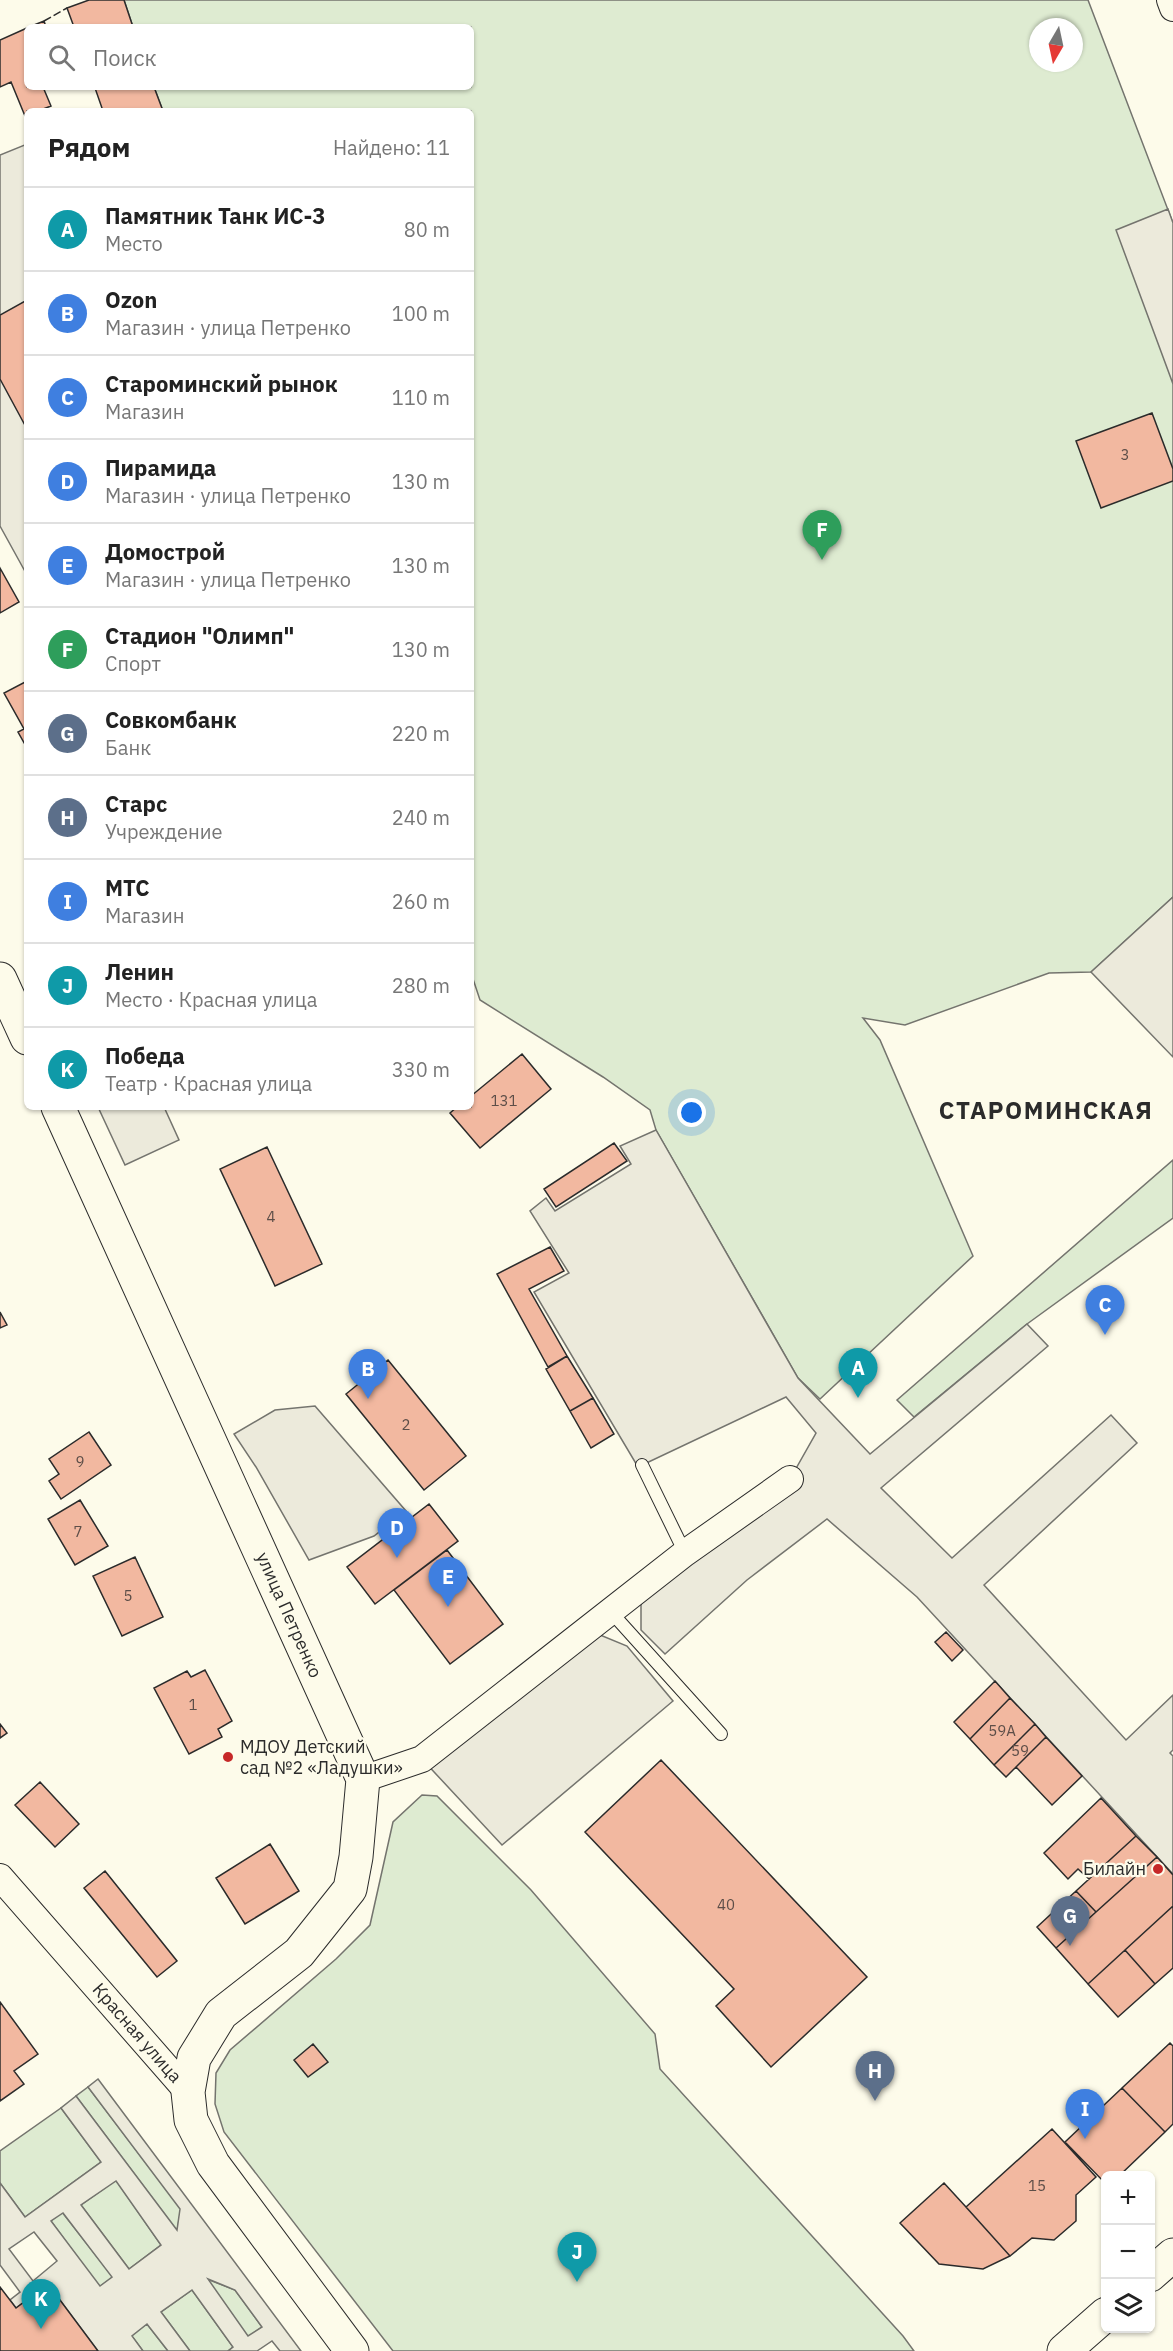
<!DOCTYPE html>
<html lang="ru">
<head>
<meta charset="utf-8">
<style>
	body { margin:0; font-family:"IBM Plex Sans",sans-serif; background:#f6f6f6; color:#222 }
	.controls { position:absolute; right:18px; bottom:18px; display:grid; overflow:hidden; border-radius:9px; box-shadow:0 2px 4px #0004 }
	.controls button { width:54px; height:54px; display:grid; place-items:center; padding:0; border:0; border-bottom:2px solid #e0e0e0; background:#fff; color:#222; font:30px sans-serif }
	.compass { position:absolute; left:1029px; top:18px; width:54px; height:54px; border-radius:50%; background:#fff; box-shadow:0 2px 4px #0004; rotate:189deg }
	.you { position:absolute; left:692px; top:1113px; width:21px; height:21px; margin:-15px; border:4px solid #fff; border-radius:50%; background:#1a73e8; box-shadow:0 0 0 9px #1a73e833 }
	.badge { display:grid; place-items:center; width:39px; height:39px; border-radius:50%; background:#2563eb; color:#fff; font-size:20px; font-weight:700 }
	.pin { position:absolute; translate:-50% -50px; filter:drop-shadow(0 2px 3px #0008) }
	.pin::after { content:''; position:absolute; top:32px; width:21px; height:18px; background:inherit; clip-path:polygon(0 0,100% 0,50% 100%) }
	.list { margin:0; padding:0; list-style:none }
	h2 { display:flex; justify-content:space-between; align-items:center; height:78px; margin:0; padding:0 24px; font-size:26px }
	h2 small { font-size:20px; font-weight:400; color:#767676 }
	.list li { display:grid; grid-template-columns:39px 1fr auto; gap:18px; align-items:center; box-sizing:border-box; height:84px; padding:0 24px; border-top:2px solid #e0e0e0 }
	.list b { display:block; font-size:22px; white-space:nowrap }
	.list p { margin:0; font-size:20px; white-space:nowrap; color:#767676 }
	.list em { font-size:20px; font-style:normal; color:#767676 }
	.icon { flex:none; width:33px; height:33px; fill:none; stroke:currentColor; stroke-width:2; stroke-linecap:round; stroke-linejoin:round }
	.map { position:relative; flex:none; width:1173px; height:2351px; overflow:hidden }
	.search { position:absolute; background:#fff; box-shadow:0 2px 4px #0004; left:24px; top:24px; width:450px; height:66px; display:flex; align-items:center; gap:15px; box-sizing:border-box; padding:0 21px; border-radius:9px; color:#767676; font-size:22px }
	.panel { position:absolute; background:#fff; box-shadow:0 2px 4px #0004; left:24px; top:108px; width:450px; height:1002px; border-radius:9px }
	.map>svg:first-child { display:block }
	.green { fill:#deebd1; stroke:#74746e; stroke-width:1.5; fill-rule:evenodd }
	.parking { fill:#eceadb; stroke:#74746e; stroke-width:1.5; fill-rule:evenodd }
	.building { fill:#f2b8a0; stroke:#2b2b2b; stroke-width:1.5 }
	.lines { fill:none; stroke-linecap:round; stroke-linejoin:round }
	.lane-casing { stroke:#2b2b2b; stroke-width:14 }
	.street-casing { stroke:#2b2b2b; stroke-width:28 }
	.secondary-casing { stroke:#2b2b2b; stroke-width:35 }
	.primary-casing { stroke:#2b2b2b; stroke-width:35 }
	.lane { stroke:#fdfbea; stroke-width:12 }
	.street { stroke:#fdfbea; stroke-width:26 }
	.secondary { stroke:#fdfbea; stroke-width:33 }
	.primary { stroke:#fdfbea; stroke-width:33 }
	.fence { stroke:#2b2b2b; stroke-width:1.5; stroke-dasharray:8 3; stroke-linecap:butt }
	.poi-dot { fill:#c62828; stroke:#fdfbea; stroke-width:2 }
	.labels { text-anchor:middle; stroke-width:4.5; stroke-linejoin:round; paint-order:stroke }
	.number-label { font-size:15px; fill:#5d4e48 }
	.street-label { font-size:18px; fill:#2b2b2b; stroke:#fdfbea }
	.poi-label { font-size:18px; fill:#2b2b2b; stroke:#fdfbea; text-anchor:start }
	.district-label { font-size:24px; font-weight:bold; letter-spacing:1.5px; fill:#2b2b2b; stroke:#fdfbea }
</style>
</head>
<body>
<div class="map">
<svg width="1173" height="2351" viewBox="0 0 1173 2351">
	<rect width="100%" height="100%" fill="#fdfbea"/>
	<!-- green -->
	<path class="green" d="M 124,0 L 1088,0 L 1173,223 L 1173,897 L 1091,972 L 1049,973 L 905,1025 L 863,1018 L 880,1040 L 973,1256 L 820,1399 L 798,1378 L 656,1130 L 650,1110 L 603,1077 L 480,1000 L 471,973 L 471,111 L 163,111 L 154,87 L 471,87 L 471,27 L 133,27 ZM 1038,27 L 1074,27 L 1074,63 L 1038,63 Z
		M 1173,1160 L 1173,1218 L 1027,1324 L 914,1417 L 897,1400 Z
		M 422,1795 L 437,1796 L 531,1890 L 655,2034 L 660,2069 L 903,2336 L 914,2351 L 393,2351 L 224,2132 L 215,2104 L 216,2073 L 230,2050 L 336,1959 L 370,1925 L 393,1822 Z
		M 88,2087 L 181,2209 L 177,2231 L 76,2096 Z
		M 61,2108 L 101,2162 L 25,2217 L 0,2183 L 0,2151 Z
		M 116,2180 L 161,2245 L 129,2269 L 81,2205 Z
		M 62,2212 L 113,2277 L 99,2287 L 51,2221 Z
		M 207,2279 L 235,2290 L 262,2327 L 248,2337 Z
		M 192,2290 L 233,2347 L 228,2351 L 190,2351 L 161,2312 Z
		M 147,2324 L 168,2351 L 143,2351 L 131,2335 Z"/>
	<!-- parking -->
	<path class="parking" d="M 27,144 L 27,575 L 0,526 L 0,155 Z
		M 1168,209 L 1173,223 L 1173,384 L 1116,230 Z
		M 1173,897 L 1173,1057 L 1091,972 Z
		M 98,1107 L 164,1107 L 179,1140 L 125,1165 Z
		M 656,1130 L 798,1378 L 870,1454 L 1027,1324 L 1048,1346 L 881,1488 L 952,1558 L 1111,1415 L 1137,1443 L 984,1585 L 1126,1740 L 1173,1695 L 1173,1750 L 1170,1753 L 1173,1756 L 1173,1874 L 917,1597 L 827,1519 L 747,1580 L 665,1654 L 641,1630 L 641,1588 L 790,1479 L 816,1433 L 786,1397 L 638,1467 L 534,1292 L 569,1273 L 530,1211 L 546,1198 L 555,1211 L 631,1164 L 620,1146 Z
		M 315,1406 L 406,1511 L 374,1536 L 309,1560 L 256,1467 L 234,1434 L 275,1410 Z
		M 588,1630 L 627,1646 L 673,1701 L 502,1845 L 422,1759 Z
		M 98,2079 L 301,2351 L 280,2351 L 272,2341 L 257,2351 L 228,2351 L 233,2347 L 192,2290 L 161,2312 L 190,2351 L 168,2351 L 147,2324 L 132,2336 L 143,2351 L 98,2351 L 48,2284 L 16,2308 L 10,2300 L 20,2292 L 0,2265 L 0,2183 L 25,2217 L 101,2162 L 61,2108 L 76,2096 L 177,2230 L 180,2209 L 88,2087 ZM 116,2181 L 161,2245 L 129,2269 L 81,2205 ZM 63,2213 L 112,2277 L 100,2286 L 51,2221 ZM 34,2232 L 57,2261 L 33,2281 L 9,2249 ZM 208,2279 L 235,2290 L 262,2327 L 248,2336 Z"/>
	<!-- building -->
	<path class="building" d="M 89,0 L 124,0 L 133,27 L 74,27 L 67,8 Z
		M 44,21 L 46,27 L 29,27 Z
		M 27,28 L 27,87 L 43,87 L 51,106 L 38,111 L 27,111 L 27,115 L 25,116 L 11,82 L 0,87 L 0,40 Z
		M 97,87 L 154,87 L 163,111 L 103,111 L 95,88 Z
		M 27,300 L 27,429 L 0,379 L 0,315 Z
		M 1152,413 L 1173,469 L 1173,481 L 1101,508 L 1076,441 Z
		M 0,568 L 19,602 L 0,613 Z
		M 27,681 L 27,748 L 18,732 L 24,729 L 4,693 Z
		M 522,1054 L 551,1089 L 480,1148 L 450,1113 L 457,1107 L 471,1107 L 471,1096 Z
		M 614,1143 L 627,1161 L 556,1207 L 544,1189 Z
		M 267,1147 L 322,1264 L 275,1286 L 220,1169 Z
		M 550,1247 L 564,1271 L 529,1289 L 567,1356 L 548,1367 L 497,1274 Z
		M 0,1312 L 7,1325 L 0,1328 Z
		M 567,1356 L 593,1398 L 570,1411 L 546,1369 Z
		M 388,1360 L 466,1456 L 424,1490 L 346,1394 Z
		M 593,1398 L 614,1434 L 591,1448 L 570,1411 Z
		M 89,1432 L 111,1465 L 61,1499 L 49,1481 L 59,1474 L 49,1459 Z
		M 80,1500 L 108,1546 L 75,1565 L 48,1519 Z
		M 429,1504 L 458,1541 L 375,1604 L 347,1567 Z
		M 447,1550 L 503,1624 L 450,1664 L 394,1590 Z
		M 135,1557 L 163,1617 L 122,1636 L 93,1576 Z
		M 946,1632 L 963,1650 L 952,1661 L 935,1642 Z
		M 205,1670 L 232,1721 L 218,1729 L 222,1737 L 189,1754 L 154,1688 L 187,1671 L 191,1677 Z
		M 995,1681 L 1010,1698 L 970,1739 L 954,1722 Z
		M 1010,1698 L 1035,1724 L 994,1765 L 970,1739 Z
		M 0,1724 L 7,1733 L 0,1738 Z
		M 1035,1724 L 1046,1737 L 1006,1777 L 994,1765 Z
		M 1046,1737 L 1082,1776 L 1052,1805 L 1016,1767 Z
		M 661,1760 L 867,1977 L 771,2067 L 716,2006 L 734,1989 L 585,1832 Z
		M 40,1782 L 79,1824 L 55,1847 L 15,1805 Z
		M 1101,1798 L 1136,1836 L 1089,1879 L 1078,1869 L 1068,1879 L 1044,1853 Z
		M 1136,1836 L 1157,1857 L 1096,1912 L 1076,1891 Z
		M 270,1844 L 299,1891 L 245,1924 L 216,1878 Z
		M 1157,1857 L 1173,1875 L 1173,1906 L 1088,1984 L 1056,1948 Z
		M 105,1871 L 177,1961 L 157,1977 L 84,1888 Z
		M 1076,1891 L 1096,1912 L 1056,1948 L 1037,1927 Z
		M 1173,1906 L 1173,1968 L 1155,1984 L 1125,1950 Z
		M 1125,1950 L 1155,1984 L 1118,2017 L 1088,1984 Z
		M 0,2002 L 38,2054 L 14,2071 L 24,2084 L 0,2101 Z
		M 1170,2043 L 1173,2046 L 1173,2124 L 1165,2132 L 1122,2088 Z
		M 313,2044 L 328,2062 L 308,2077 L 294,2060 Z
		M 1122,2088 L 1165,2132 L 1119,2176 L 1106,2176 L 1106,2184 L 1065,2142 Z
		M 1052,2129 L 1096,2177 L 1076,2195 L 1076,2221 L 1054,2240 L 1032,2238 L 1010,2256 L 966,2207 Z
		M 944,2183 L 966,2207 L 1010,2256 L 983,2269 L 939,2264 L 900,2223 Z
		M 48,2284 L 98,2351 L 0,2351 L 0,2287 L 16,2308 Z"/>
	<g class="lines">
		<!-- lane casing -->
		<g class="lane-casing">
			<path id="lane" d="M 642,1465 L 685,1553
				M 611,1612 L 721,1734"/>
		</g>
		<!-- street casing -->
		<g class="street-casing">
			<path id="street" d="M 1170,0 L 1173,8
				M 363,1779 L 422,1759 L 685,1553 L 790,1479
				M 0,1877 L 188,2092"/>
		</g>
		<!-- secondary casing -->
		<g class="secondary-casing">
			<path id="secondary" d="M 1150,2275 L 1173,2255
				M 1064,2351 L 1106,2314"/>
		</g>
		<!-- primary casing -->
		<g class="primary-casing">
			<path id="primary" d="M 0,979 L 27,1038
				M 58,1107 L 363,1779 L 356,1857 L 350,1889 L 299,1953 L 221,2014 L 194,2058 L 188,2092 L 191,2120 L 213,2164 L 352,2351"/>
		</g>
		<!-- lane -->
		<use href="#lane" class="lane"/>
		<!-- street -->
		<use href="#street" class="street"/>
		<!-- secondary -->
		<use href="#secondary" class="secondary"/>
		<!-- primary -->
		<use href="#primary" class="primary"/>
		<!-- fence -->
		<path class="fence" d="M 44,21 L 67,8"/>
	</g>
	<!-- markers -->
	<g class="poi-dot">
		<circle cx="228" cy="1757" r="6"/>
		<circle cx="1158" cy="1869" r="6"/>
	</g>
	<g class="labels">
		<!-- number labels -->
		<g class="number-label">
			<text x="1125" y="460">3</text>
			<text x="504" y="1106">131</text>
			<text x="271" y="1222">4</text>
			<text x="406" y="1430">2</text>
			<text x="80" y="1467">9</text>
			<text x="78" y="1537">7</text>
			<text x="128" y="1601">5</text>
			<text x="193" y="1710">1</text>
			<text x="1002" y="1736">59А</text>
			<text x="1020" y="1756">59</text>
			<text x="726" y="1910">40</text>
			<text x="1037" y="2191">15</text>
		</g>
		<!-- street labels -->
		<g class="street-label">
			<text transform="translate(289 1615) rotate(66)" y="6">улица Петренко</text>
			<text transform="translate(137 2033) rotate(49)" y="6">Красная улица</text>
		</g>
		<!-- poi labels -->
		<g class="poi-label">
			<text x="240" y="1753">МДОУ Детский<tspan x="240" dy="21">сад №2 «Ладушки»</tspan></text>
			<text x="1146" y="1875" text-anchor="end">Билайн</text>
		</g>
		<!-- district labels -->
		<g class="district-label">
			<text x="1046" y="1119">СТАРОМИНСКАЯ</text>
		</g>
	</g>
</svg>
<div class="controls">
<button>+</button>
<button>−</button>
<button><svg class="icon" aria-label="layers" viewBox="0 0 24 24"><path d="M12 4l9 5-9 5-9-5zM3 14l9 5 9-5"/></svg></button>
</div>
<svg class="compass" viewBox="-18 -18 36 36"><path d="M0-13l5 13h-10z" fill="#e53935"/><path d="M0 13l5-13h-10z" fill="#767676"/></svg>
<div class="you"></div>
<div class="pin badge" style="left:858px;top:1398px;background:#0f9aa8">A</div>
<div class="pin badge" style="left:368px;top:1399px;background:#3f7fe0">B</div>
<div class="pin badge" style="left:1105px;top:1335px;background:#3f7fe0">C</div>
<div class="pin badge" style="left:397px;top:1558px;background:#3f7fe0">D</div>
<div class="pin badge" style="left:448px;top:1607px;background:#3f7fe0">E</div>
<div class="pin badge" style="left:822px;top:560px;background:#2e9e5b">F</div>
<div class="pin badge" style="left:1070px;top:1946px;background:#5c6f8a">G</div>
<div class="pin badge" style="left:875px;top:2101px;background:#5c6f8a">H</div>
<div class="pin badge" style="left:1085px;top:2139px;background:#3f7fe0">I</div>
<div class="pin badge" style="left:577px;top:2282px;background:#0f9aa8">J</div>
<div class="pin badge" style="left:41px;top:2329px;background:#0f9aa8">K</div>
<div class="search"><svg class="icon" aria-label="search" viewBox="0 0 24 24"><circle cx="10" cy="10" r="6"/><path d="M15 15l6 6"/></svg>Поиск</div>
<section class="panel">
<h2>Рядом<small>Найдено: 11</small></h2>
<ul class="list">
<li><span class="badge" style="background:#0f9aa8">A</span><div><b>Памятник Танк ИС-3</b><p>Место</p></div><em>80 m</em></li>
<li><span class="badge" style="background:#3f7fe0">B</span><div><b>Ozon</b><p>Магазин · улица Петренко</p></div><em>100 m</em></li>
<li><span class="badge" style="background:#3f7fe0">C</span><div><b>Староминский рынок</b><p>Магазин</p></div><em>110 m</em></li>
<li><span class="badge" style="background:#3f7fe0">D</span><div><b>Пирамида</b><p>Магазин · улица Петренко</p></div><em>130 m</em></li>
<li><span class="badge" style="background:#3f7fe0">E</span><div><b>Домострой</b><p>Магазин · улица Петренко</p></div><em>130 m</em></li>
<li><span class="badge" style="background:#2e9e5b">F</span><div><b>Стадион &quot;Олимп&quot;</b><p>Спорт</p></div><em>130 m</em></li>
<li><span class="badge" style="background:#5c6f8a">G</span><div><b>Совкомбанк</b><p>Банк</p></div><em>220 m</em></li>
<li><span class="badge" style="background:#5c6f8a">H</span><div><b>Старс</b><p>Учреждение</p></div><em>240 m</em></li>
<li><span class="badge" style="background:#3f7fe0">I</span><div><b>МТС</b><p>Магазин</p></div><em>260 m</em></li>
<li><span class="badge" style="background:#0f9aa8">J</span><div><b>Ленин</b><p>Место · Красная улица</p></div><em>280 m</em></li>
<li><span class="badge" style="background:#0f9aa8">K</span><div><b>Победа</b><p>Театр · Красная улица</p></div><em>330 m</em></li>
</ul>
</section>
</div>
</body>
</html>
